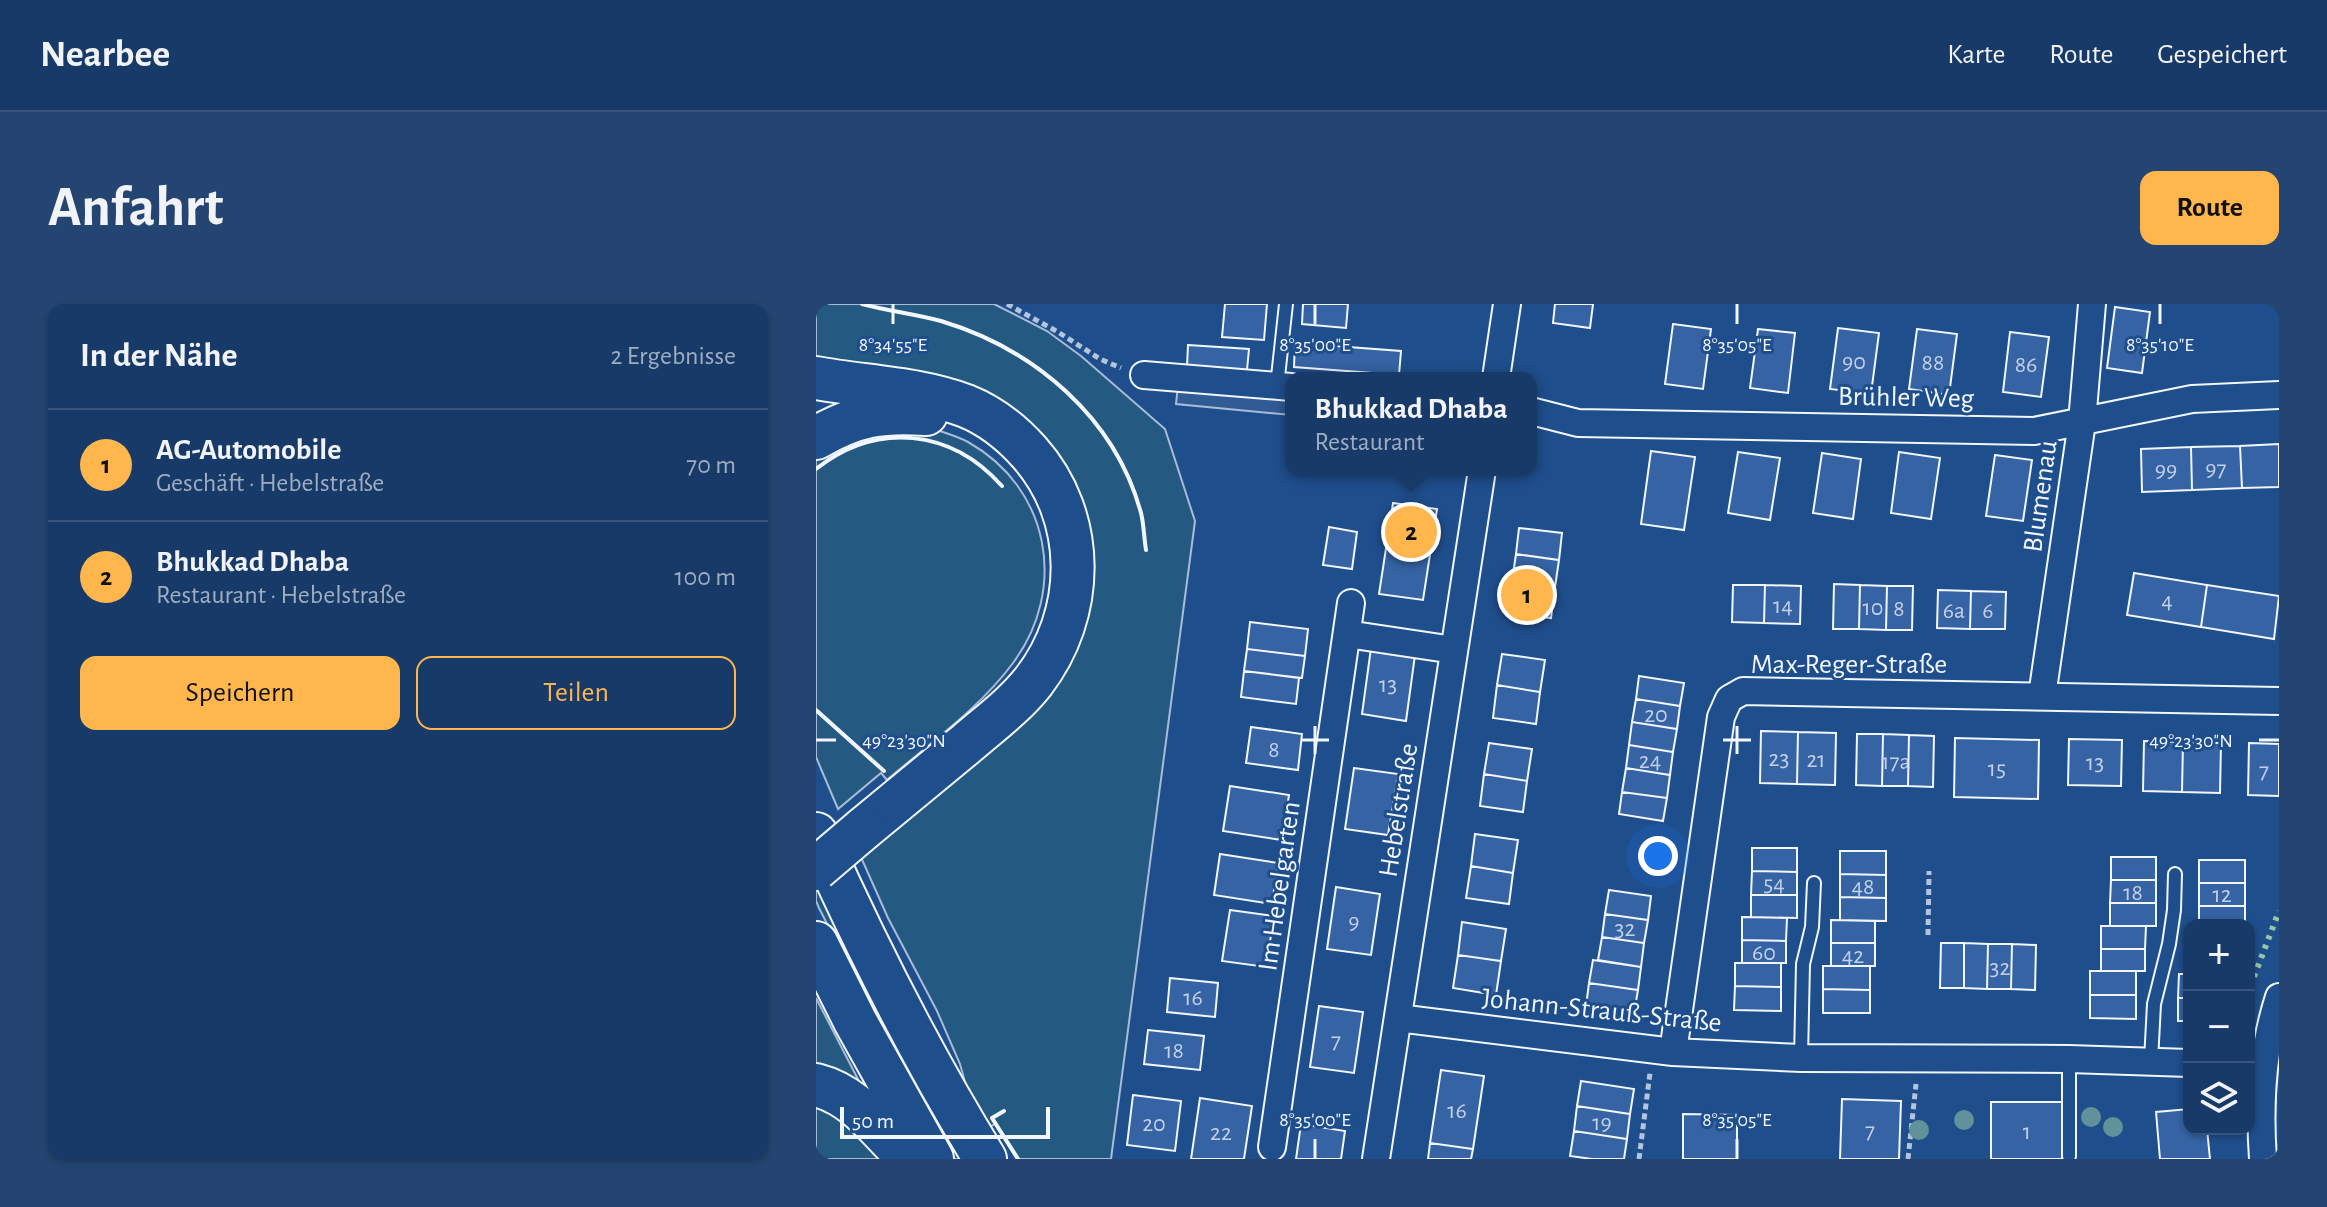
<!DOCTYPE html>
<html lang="de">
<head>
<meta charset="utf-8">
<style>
	body { margin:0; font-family:"Alegreya Sans",sans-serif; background:#244571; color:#f1f3f6 }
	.controls { position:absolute; right:24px; bottom:24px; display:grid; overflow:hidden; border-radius:16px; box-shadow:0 2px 6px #0004 }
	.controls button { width:72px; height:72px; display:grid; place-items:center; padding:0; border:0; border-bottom:2px solid #36547d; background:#173a69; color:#f1f3f6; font:40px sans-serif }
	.scale { position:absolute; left:24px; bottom:20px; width:210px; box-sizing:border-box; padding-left:8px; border:4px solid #f2f6ff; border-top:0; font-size:22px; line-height:28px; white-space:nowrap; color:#f2f6ff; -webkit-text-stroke:6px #1f4e8c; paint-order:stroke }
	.you { position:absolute; left:842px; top:552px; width:28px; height:28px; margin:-20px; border:6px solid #fff; border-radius:50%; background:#1a73e8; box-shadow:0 0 0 12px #1a73e833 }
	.badge { display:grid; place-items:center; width:52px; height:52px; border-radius:50%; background:#ffb74d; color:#111; font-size:26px; font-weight:700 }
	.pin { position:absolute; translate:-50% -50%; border:4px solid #fff; box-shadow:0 2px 8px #0006 }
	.popup { position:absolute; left:469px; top:68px; width:252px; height:104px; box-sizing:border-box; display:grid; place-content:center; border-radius:16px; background:#173a69; filter:drop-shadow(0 2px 6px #0005); font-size:26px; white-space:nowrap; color:#9eadc0 }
	.popup b { font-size:30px; color:#f1f3f6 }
	.popup::after { content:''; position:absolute; left:50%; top:100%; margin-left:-16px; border:16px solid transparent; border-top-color:#173a69 }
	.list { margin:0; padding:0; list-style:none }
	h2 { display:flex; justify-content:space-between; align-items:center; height:104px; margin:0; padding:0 32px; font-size:34px }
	h2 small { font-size:26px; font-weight:400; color:#9eadc0 }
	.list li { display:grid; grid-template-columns:52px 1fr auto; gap:24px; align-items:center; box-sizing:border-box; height:112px; padding:0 32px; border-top:2px solid #36547d }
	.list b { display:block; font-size:30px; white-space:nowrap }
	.list p { margin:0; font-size:26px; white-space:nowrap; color:#9eadc0 }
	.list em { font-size:26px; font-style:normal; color:#9eadc0 }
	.actions { display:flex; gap:16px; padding:24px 32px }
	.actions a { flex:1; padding:18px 0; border:2px solid #ffb74d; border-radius:16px; text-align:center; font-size:28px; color:#ffb74d }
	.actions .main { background:#ffb74d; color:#111 }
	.icon { flex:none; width:44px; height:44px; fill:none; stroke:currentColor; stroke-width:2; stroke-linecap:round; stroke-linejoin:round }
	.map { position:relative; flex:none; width:1463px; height:855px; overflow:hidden; border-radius:16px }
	header { display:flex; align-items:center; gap:48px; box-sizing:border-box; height:112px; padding:0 40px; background:#173a69; border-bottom:2px solid #36547d }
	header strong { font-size:38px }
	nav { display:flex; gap:44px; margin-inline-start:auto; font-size:28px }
	.intro { display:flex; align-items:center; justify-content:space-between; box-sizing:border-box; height:192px; padding:0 48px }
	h1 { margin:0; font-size:56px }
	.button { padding:20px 36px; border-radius:16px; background:#ffb74d; color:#111; font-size:28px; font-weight:700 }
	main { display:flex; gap:48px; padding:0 48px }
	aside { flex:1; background:#173a69; border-radius:16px; box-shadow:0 2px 6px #0004 }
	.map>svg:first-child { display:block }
	.green { fill:#245a82; stroke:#a8bbd7; stroke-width:2 }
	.parking { fill:#305b95; stroke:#a8bbd7; stroke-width:2 }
	.building { fill:#3563a3; stroke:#f2f6ff; stroke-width:2 }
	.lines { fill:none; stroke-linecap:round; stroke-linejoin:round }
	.service-casing { stroke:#f2f6ff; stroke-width:16 }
	.minor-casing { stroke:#f2f6ff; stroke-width:30 }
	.trunk-casing { stroke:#f2f6ff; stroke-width:46 }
	.path { stroke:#b3c4dc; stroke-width:5; stroke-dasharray:6 4; stroke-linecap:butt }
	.service { stroke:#1f4e8c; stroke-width:12 }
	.minor { stroke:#1f4e8c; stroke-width:26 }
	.trunk { stroke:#1f4e8c; stroke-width:42 }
	.trunk-bridge-casing { stroke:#f2f6ff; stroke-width:46; stroke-linecap:butt }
	.trunk-bridge { stroke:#1f4e8c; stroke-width:42 }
	.hedge { stroke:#97c8a6; stroke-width:6; stroke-dasharray:4 6; stroke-linecap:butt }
	.wall { stroke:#f2f6ff; stroke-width:4 }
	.tree { fill:#61919a }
	.ticks { fill:none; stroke:#f2f6ff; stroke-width:3 }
	.labels { text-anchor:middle; stroke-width:6; stroke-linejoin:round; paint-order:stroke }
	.number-label { font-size:24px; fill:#c3d1e8 }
	.street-label { font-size:28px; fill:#f2f6ff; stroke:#1f4e8c }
	.ticks-label { font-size:20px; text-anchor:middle; fill:#f2f6ff; stroke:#1f4e8c; stroke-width:6; stroke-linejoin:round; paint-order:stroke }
</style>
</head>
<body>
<header>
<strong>Nearbee</strong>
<nav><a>Karte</a><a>Route</a><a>Gespeichert</a></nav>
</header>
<div class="intro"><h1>Anfahrt</h1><a class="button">Route</a></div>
<main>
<aside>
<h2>In der Nähe<small>2 Ergebnisse</small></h2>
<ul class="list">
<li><span class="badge">1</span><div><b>AG-Automobile</b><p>Geschäft · Hebelstraße</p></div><em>70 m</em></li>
<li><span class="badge">2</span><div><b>Bhukkad Dhaba</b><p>Restaurant · Hebelstraße</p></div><em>100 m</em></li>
</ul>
<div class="actions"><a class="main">Speichern</a><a>Teilen</a></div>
</aside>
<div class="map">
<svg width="1463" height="855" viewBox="0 0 1463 855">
	<rect width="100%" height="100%" fill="#1f4e8c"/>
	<!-- green -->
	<path class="green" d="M 0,0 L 178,0 L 231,27 L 265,52 L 349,125 L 379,217 L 295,855 L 202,855 L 179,820 L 169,825 L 152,789 L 144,760 L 121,707 L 72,614 L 44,551 L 236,370 L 238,158 L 0,59 Z
		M 118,125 C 129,129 141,132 152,138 C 234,184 252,285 197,359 C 163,405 114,439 71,476 L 65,469 L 22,505 L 0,453 L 0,151 L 32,133 Z
		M 0,576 L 147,855 L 138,855 L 93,780 L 3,604 L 0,597 Z
		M 0,694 L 46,783 L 0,770 Z
		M 0,792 L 79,855 L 0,855 Z"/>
	<!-- parking -->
	<path class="parking" d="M 362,81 L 475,92 L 475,111 L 360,100 Z"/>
	<!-- building -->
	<path class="building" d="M 409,0 L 451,0 L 448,36 L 406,33 Z
		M 487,0 L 532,0 L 530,24 L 486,20 Z
		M 739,0 L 777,0 L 774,24 L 737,19 Z
		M 1299,3 L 1334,8 L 1326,69 L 1291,64 Z
		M 857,20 L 895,25 L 887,85 L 849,80 Z
		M 1022,24 L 1063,29 L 1055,90 L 1014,85 Z
		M 942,25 L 979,29 L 972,89 L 934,84 Z
		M 1101,25 L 1141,30 L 1133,91 L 1093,85 Z
		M 1194,28 L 1233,33 L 1225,93 L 1187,88 Z
		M 479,39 L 585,47 L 583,71 L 478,63 Z
		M 372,41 L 433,45 L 431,66 L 371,62 Z
		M 1463,140 L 1463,183 L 1426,184 L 1424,142 Z
		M 1424,142 L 1426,184 L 1376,186 L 1375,143 Z
		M 1375,143 L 1376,186 L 1326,188 L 1325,145 Z
		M 835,147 L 879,153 L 868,226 L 825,220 Z
		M 922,148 L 964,154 L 954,216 L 912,209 Z
		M 1083,148 L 1124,154 L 1115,215 L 1075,209 Z
		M 1006,149 L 1045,155 L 1037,215 L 997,209 Z
		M 1179,151 L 1216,156 L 1207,217 L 1170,212 Z
		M 577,199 L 621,205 L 607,296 L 563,290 Z
		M 513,223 L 541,228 L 536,265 L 507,261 Z
		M 703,224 L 746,229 L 743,256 L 700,250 Z
		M 700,250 L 743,256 L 739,283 L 696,277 Z
		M 1318,269 L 1391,281 L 1385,323 L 1311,311 Z
		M 696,277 L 739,283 L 735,314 L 692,308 Z
		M 1018,280 L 1044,281 L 1043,325 L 1017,325 Z
		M 917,281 L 949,281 L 948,319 L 916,318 Z
		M 949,281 L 985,282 L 984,320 L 948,319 Z
		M 1044,281 L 1071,282 L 1070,326 L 1043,325 Z
		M 1391,281 L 1463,292 L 1458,335 L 1385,323 Z
		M 1071,282 L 1097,282 L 1096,326 L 1070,326 Z
		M 1122,286 L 1155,287 L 1154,325 L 1121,324 Z
		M 1155,287 L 1190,288 L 1189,325 L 1154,325 Z
		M 434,318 L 492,325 L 489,352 L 431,345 Z
		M 555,344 L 599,351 L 590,417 L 546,410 Z
		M 431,345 L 489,352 L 486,374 L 428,367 Z
		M 686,350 L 729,356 L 724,388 L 681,381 Z
		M 428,367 L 483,374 L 480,400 L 425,393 Z
		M 823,372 L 868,379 L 864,402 L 820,395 Z
		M 681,381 L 724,388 L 720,420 L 677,414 Z
		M 820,395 L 864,402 L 861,425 L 816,418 Z
		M 816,418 L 861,425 L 857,448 L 813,441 Z
		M 435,423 L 486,430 L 482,466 L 430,459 Z
		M 945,427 L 982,428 L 981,480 L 944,479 Z
		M 982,428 L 1020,429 L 1019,481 L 981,480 Z
		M 1041,430 L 1067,430 L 1066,482 L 1040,481 Z
		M 1067,430 L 1093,431 L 1092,482 L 1066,482 Z
		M 1093,431 L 1118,432 L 1117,483 L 1092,482 Z
		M 1139,434 L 1223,436 L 1222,495 L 1138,493 Z
		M 1253,435 L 1306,436 L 1305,482 L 1252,481 Z
		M 1328,437 L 1367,438 L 1366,488 L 1327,487 Z
		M 1367,438 L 1405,439 L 1404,489 L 1366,488 Z
		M 673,439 L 716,445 L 711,477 L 668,470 Z
		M 1433,439 L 1463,440 L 1463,492 L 1432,491 Z
		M 813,441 L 857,448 L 854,471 L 810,464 Z
		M 538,464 L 582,470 L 572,531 L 529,525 Z
		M 810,464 L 854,471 L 851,494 L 806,488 Z
		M 668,470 L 711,477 L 707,508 L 664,502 Z
		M 414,482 L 473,491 L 466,536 L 407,527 Z
		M 806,488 L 851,494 L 847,517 L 803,510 Z
		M 659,530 L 702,536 L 697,569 L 655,562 Z
		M 936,544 L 981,544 L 981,568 L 936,567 Z
		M 1024,547 L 1070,547 L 1070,571 L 1024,570 Z
		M 404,550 L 462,559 L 456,600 L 398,591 Z
		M 1295,553 L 1340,553 L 1340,576 L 1295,576 Z
		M 1383,556 L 1429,556 L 1429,579 L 1383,579 Z
		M 655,562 L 697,569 L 693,600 L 650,594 Z
		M 936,567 L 981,568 L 981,591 L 935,591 Z
		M 1024,570 L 1070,571 L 1070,594 L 1024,593 Z
		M 1295,576 L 1340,576 L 1340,599 L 1294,599 Z
		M 1383,579 L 1429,579 L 1429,602 L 1383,602 Z
		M 520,583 L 564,590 L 555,651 L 511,645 Z
		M 793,586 L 835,592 L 832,616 L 789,610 Z
		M 935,591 L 981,591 L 981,614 L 935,613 Z
		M 1024,593 L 1070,594 L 1070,617 L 1024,616 Z
		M 1294,599 L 1340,599 L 1340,622 L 1294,622 Z
		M 1383,602 L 1429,602 L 1429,621 L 1383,621 Z
		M 414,606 L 458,612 L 450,663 L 406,657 Z
		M 789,610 L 832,616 L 828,639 L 786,633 Z
		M 926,613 L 971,614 L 970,637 L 926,636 Z
		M 1015,616 L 1059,617 L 1059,639 L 1015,639 Z
		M 646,618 L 690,625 L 685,657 L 642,651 Z
		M 1285,622 L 1330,622 L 1329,645 L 1285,645 Z
		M 786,633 L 828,639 L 825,663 L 782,656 Z
		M 926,636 L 970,637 L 970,659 L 926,659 Z
		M 1015,639 L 1059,639 L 1059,662 L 1015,662 Z
		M 1125,639 L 1148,639 L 1148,684 L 1124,684 Z
		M 1148,639 L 1172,640 L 1171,685 L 1148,684 Z
		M 1172,640 L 1196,640 L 1195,685 L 1171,685 Z
		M 1196,640 L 1220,641 L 1219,686 L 1195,685 Z
		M 1285,645 L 1329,645 L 1329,667 L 1285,667 Z
		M 642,651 L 685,657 L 680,691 L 637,684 Z
		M 777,656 L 825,663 L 822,686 L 773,679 Z
		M 919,659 L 965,659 L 965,683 L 919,682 Z
		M 1007,662 L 1054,662 L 1054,686 L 1007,685 Z
		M 1274,667 L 1320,667 L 1320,691 L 1274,691 Z
		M 1363,670 L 1373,670 L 1373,694 L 1362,694 Z
		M 354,674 L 402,679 L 399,713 L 351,708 Z
		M 773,679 L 822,686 L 818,709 L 770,702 Z
		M 919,682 L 965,683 L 965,707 L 918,706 Z
		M 1007,685 L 1054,686 L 1054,709 L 1007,709 Z
		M 1274,691 L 1320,691 L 1320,715 L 1274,714 Z
		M 1362,694 L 1373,694 L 1373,717 L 1362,717 Z
		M 503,702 L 547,708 L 538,769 L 494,763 Z
		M 332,726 L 388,732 L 384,766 L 328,760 Z
		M 625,766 L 668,772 L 657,845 L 614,839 Z
		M 765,777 L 818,785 L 814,810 L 761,802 Z
		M 317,791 L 365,797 L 359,847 L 311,841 Z
		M 384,794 L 436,802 L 428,855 L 375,855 Z
		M 1026,795 L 1085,797 L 1083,855 L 1024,855 Z
		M 1175,798 L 1246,798 L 1246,855 L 1175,855 Z
		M 761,802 L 814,810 L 811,835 L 758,827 Z
		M 1373,805 L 1373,825 L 1391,825 L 1394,855 L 1344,855 L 1340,808 Z
		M 867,810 L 921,811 L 921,855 L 867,855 Z
		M 485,820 L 529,827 L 525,855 L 480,855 Z
		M 758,827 L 811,835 L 808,855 L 776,855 L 754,852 Z
		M 614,839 L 657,845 L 655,855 L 612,855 Z"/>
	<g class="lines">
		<!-- service casing -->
		<g class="service-casing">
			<path id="service" d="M 461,82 L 470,0
				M 985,754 L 987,660 L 996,623 L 998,579
				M 1253,755 L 1253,852
				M 1335,757 L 1338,700 L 1353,640 L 1358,606 L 1359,570"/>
		</g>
		<!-- minor casing -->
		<g class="minor-casing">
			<path id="minor" d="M 328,71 L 475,83
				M 680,74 L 691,0
				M 715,107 L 762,119 L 1218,127 L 1376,95 L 1463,91
				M 531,330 L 638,346
				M 1226,392 L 1266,118 L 1276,0
				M 582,714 L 857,748 L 985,754 L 1253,755 L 1373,759
				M 857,748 L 905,413 L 913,395 L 927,387 L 1463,397
				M 456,843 L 535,299
				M 560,855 L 666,166
				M 1447,855 C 1443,800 1446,745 1463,693"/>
		</g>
		<!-- trunk casing -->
		<g class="trunk-casing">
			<path id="trunk" d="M 0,74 C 49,83 103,84 150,102 C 175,112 195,128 213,148 C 271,213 270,310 217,378 C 198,402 173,420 150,440 C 116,468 81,497 47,525
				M 0,134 C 40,111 65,107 110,110
				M 0,530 C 50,642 105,751 169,855
				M 0,639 L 39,717 L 116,855
				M 0,781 C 43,792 63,828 94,855"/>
		</g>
		<!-- path -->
		<path class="path" d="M 191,0 L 242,28 L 284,55 L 305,64
			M 1112,631 L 1113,567
			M 823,855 L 834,769
			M 1092,855 L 1100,780"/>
		<!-- service -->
		<use href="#service" class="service"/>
		<!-- minor -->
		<use href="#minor" class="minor"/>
		<!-- trunk -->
		<use href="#trunk" class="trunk"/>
		<!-- trunk-bridge casing -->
		<g class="trunk-bridge-casing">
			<path id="trunk-bridge" d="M 0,565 L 47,525"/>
		</g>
		<!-- trunk-bridge -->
		<use href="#trunk-bridge" class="trunk-bridge"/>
		<!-- hedge -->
		<path class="hedge" d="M 1433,692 L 1436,678 L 1463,607"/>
		<!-- wall -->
		<path class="wall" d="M 46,0 C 72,7 99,10 125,17 C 218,45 299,113 325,209 C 328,221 328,234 330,246
			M 0,165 C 61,117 135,125 186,182
			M 0,406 L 68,467
			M 188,807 L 176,814 L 202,855"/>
	</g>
	<!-- trees -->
	<g class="tree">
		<circle cx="1275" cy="813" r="10"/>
		<circle cx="1148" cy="816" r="10"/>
		<circle cx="1297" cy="823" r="10"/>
		<circle cx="1103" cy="826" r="10"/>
	</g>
	<!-- ticks -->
	<path class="ticks" d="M 77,0 L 77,20M 499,0 L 499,20M 921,0 L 921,20M 1344,0 L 1344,20M 499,422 L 499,450M 921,422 L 921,450M 0,436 L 20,436M 485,436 L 513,436M 907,436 L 935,436M 1443,436 L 1463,436M 499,835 L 499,855M 921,835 L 921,855"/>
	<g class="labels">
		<!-- number labels -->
		<g class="number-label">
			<text x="1038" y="65">90</text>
			<text x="1117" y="66">88</text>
			<text x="1210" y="68">86</text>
			<text x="1400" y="172">97</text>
			<text x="1350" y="173">99</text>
			<text x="1351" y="304">4</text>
			<text x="967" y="309">14</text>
			<text x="1057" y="311">10</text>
			<text x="1083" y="312">8</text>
			<text x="1138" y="314">6a</text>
			<text x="1172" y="314">6</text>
			<text x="572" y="388">13</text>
			<text x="840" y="418">20</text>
			<text x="458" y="453">8</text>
			<text x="963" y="462">23</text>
			<text x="1000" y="463">21</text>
			<text x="834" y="464">24</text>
			<text x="1080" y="465">17a</text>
			<text x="1279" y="466">13</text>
			<text x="1181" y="472">15</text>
			<text x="1448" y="474">7</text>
			<text x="958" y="587">54</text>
			<text x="1047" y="590">48</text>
			<text x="1317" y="596">18</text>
			<text x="1406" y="598">12</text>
			<text x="538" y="625">9</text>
			<text x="809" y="632">32</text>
			<text x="948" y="656">60</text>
			<text x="1037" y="659">42</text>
			<text x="1184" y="671">32</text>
			<text x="377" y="701">16</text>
			<text x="520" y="744">7</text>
			<text x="358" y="754">18</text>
			<text x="641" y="814">16</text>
			<text x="786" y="826">19</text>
			<text x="338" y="827">20</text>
			<text x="1054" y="834">7</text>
			<text x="1211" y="835">1</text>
			<text x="405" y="836">22</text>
		</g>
		<!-- street labels -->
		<g class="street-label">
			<text transform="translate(1090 92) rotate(1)" y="10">Brühler Weg</text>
			<text transform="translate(1223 192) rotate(-82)" y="10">Blumenau</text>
			<text x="1033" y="369">Max-Reger-Straße</text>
			<text transform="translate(581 506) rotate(-81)" y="10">Hebelstraße</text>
			<text transform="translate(462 582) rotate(-82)" y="10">Im Hebelgarten</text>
			<text transform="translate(786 705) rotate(6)" y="10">Johann-Strauß-Straße</text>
		</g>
	</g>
	<g class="ticks-label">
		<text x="77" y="47">8°34'55"E</text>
		<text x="499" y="47">8°35'00"E</text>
		<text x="921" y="47">8°35'05"E</text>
		<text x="1344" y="47">8°35'10"E</text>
		<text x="88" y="443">49°23'30"N</text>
		<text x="1375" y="443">49°23'30"N</text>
		<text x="499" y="822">8°35'00"E</text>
		<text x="921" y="822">8°35'05"E</text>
	</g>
</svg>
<div class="controls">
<button>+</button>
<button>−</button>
<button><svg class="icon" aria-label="layers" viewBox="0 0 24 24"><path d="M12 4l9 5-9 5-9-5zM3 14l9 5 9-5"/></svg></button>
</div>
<div class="scale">50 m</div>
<div class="you"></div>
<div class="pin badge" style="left:711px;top:291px">1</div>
<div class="pin badge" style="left:595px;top:228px">2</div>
<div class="popup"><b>Bhukkad Dhaba</b>Restaurant</div>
</div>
</main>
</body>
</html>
